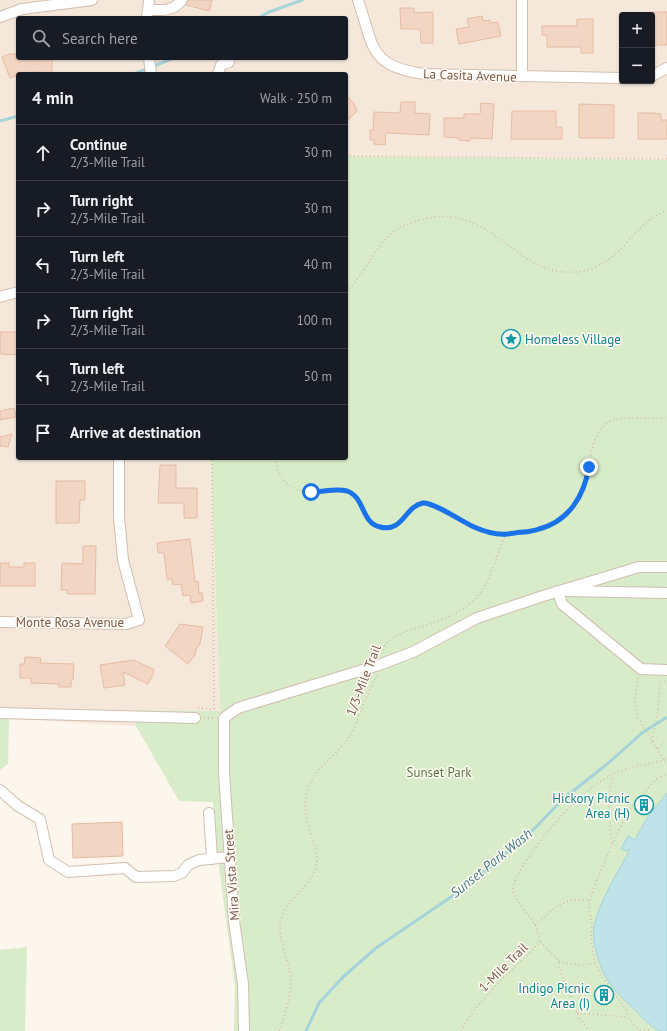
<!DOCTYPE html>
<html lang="en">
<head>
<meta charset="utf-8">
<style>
	body { margin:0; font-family:"PT Sans",sans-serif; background:#242831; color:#f1f3f6 }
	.controls { position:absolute; right:12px; top:12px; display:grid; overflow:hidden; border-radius:4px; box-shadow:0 1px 3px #0004 }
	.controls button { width:36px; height:36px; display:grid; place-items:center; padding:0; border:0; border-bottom:1px solid #363941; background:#171b24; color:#f1f3f6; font:20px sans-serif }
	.stop { position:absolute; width:12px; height:12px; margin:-9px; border:3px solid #1a73e8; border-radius:50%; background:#fff }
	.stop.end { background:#1a73e8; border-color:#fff; box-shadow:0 1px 4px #0008 }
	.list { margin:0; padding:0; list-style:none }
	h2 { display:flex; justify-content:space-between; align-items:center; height:52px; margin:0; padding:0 16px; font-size:17px }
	h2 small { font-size:13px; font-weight:400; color:#9ea1a6 }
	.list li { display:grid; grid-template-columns:26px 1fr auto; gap:12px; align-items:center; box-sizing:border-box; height:56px; padding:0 16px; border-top:1px solid #363941 }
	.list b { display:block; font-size:15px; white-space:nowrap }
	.list p { margin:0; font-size:13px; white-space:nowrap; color:#9ea1a6 }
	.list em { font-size:13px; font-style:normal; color:#9ea1a6 }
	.icon { flex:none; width:22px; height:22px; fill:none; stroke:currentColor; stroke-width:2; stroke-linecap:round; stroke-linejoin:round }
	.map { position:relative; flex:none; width:667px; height:1031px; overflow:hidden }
	.search { position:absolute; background:#171b24; box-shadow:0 1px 3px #0004; left:16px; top:16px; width:332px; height:44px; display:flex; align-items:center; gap:10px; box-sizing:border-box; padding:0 14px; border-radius:4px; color:#9ea1a6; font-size:15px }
	.panel { position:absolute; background:#171b24; box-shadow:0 1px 3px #0004; left:16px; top:72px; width:332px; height:388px; border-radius:4px }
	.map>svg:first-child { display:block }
	.residential { fill:#f5e8da; fill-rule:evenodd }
	.green { fill:#d8ecc9 }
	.water { fill:#bfe3e8; stroke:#a5d3da }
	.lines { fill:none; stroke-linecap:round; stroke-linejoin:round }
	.stream { stroke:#a5d3da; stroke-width:3 }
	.building { fill:#f3d5c3; stroke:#e6bba3 }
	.minor-casing { stroke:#d1beb0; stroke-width:12 }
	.path { stroke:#d9b8a5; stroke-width:1.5; stroke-dasharray:1 3; stroke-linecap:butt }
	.minor { stroke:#fff; stroke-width:10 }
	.route { stroke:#1a73e8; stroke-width:5 }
	.labels { text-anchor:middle; stroke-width:3; stroke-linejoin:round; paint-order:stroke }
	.street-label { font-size:13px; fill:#7a5c4d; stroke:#fffaf3 }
	.culture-label { font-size:13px; fill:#0d838f; stroke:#fffaf3; text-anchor:end }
	.park-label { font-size:13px; fill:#537a41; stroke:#fffaf3 }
	.water-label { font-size:14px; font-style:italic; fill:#437c86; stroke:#fffaf3 }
</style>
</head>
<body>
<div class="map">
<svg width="667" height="1031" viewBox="0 0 667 1031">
	<rect width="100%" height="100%" fill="#fdf6ec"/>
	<!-- residential -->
	<path class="residential" d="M 0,0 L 667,0 L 667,160 L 346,156 L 346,74 L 18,74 L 18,458 L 211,458 L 220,711 L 135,710 L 136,726 L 0,718 ZM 622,15 L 652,15 L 652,81 L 622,81 ZM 18,18 L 346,18 L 346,58 L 18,58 Z"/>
	<!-- green -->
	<path class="green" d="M 346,156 L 667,160 L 667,1031 L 234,1031 L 235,986 L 217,852 L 213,802 L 179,801 L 136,726 L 134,710 L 220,711 L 211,458 L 346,458 Z
		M 0,718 L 9,718 L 8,764 L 0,770 Z
		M 27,947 L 25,1031 L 0,1031 L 0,950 Z"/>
	<!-- water -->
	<path class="water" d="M 667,793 L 667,1031 C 664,1031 661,1031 658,1030 C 649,1026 638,1013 631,1006 C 623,999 614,990 608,981 C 600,968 591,942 594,926 C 600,899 618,873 630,849 L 625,851 L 621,849 L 628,836 L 635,840 L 647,818 Z"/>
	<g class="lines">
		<!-- stream -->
		<path class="stream" d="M 258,18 L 269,12 L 302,0
			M 134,74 L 174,58
			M 0,121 L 18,116
			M 306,1031 L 319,1003 L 343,977 L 376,948 L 473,882 L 534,829 L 563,799 L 606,765 L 642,733 L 667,717"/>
	</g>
	<!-- building -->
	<path class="building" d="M 188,0 L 212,0 L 209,11 L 186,5 Z
		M 400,8 L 414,8 L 414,13 L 433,12 L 433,43 L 421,43 L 420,29 L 401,29 Z
		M 652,12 L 667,12 L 667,45 L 652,45 Z
		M 482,16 L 483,21 L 490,20 L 491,23 L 498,22 L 501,36 L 459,44 L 456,29 L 469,27 L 467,19 Z
		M 577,19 L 593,19 L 593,53 L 581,53 L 581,47 L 547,47 L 547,35 L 542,35 L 542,26 L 577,26 Z
		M 9,54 L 18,54 L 18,58 L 52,58 L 52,74 L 40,74 L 40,72 L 17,73 L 17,75 L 10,78 L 2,57 Z
		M 346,95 L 353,102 L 357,111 L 346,122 Z
		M 401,102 L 415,102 L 415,113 L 430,114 L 429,135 L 386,133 L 385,145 L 374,144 L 374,140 L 370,140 L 370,130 L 373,130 L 374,112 L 400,113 Z
		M 481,103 L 494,104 L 492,139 L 471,138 L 470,141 L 459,140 L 459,138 L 444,137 L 444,118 L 464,118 L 464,114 L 480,114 Z
		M 579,104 L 614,105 L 614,138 L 579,138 Z
		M 512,111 L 556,111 L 556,127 L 562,127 L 562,139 L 511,139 Z
		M 638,113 L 652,113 L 661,114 L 661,120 L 667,120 L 667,139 L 638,139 Z
		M 0,332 L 18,332 L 18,355 L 0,354 Z
		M 14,408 L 16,417 L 0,420 L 0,411 Z
		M 12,434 L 8,447 L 0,446 L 0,437 Z
		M 160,465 L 176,465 L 176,488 L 197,488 L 197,518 L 184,518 L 184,503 L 158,503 Z
		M 56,481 L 85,481 L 85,500 L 80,500 L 79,523 L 56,523 Z
		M 190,539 L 195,582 L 198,581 L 199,593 L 202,593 L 203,601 L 191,603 L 190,595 L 183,596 L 181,584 L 173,585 L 172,579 L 167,579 L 164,553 L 158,553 L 157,543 Z
		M 83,546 L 96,546 L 95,594 L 67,594 L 67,590 L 61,590 L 62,563 L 83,564 Z
		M 0,563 L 9,563 L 9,567 L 24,567 L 24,563 L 35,563 L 35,586 L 0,586 Z
		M 180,624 L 203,627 L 200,644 L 196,649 L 195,655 L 188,664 L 165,646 Z
		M 25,657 L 41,658 L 40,663 L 74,664 L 73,680 L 71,680 L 71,687 L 59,687 L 59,684 L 31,683 L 31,678 L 20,678 L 20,664 L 24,664 Z
		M 134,660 L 153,669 L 154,672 L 148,684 L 123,672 L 125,685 L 104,688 L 100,665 Z
		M 643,796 L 653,804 L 645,813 L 636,805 Z
		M 122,822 L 123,856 L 73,858 L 72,824 Z
		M 605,985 L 613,996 L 602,1004 L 595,993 Z"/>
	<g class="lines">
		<!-- minor casing -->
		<g class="minor-casing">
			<path id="minor" d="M 358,0 C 374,46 368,67 425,74 L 622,78
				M 148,10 C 161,10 173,12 182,0
				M 0,17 L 22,9 L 92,0
				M 147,18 L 149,0
				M 149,58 L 151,74
				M 218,74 L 221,65 L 229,62
				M 522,76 L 522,0
				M 652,76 L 667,68
				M 0,297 L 18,292
				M 558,591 L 562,604 L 641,669 L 667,670
				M 567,591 L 667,593
				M 0,622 L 126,624 L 139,620 L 123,560 L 119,517 L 119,458
				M 0,713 L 195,718
				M 0,790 L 18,806 L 40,819 L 49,860 L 68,872 L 125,868 L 136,877 L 174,876 L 182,873 L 188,865 L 199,860 L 229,857
				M 209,813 L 212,859
				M 244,1031 L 243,984 L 234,921 L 224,772 L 224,718 L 238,708 L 379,665 L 413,652 L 477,618 L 543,596 L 639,567 L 667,567"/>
		</g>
		<!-- path -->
		<path class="path" d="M 346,156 L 667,159
			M 346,291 C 365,275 373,248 393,232 C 403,225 413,222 424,219 C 492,202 516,278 576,272 C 622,268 631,222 667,211
			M 276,458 C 276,467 278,473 284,480 C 303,502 325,485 347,491 C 365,497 361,526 383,528 C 404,529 409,499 429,504 C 439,506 447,513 456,518 C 471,526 486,533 504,534 C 509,535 514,533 519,532 C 531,531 543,529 554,523 C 568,516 579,501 584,487 C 592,467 588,429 613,420 C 628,415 650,420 667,418
			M 382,654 C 383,649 385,643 389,641 C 398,633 411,630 423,626 C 439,621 456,615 469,604 C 492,587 494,558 506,534
			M 638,678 L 635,702 L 638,718 L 667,765
			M 198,708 L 214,709 L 212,458
			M 204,718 L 214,718
			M 652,741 L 658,711 L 660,682 L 667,682
			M 657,748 L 667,741
			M 612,843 C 609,818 606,800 613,776
			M 535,925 L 557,906 L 571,900 L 590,900
			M 540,942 L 559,961 L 559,968 L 579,1018 L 590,1031
			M 559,961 C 573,965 580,966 595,963 L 591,939 L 592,923 L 589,909 L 590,900 L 597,879 L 618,832 L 631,807 L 656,779 L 667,774
			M 595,963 L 602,976 L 628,1012 L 628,1016
			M 577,1013 L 628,1017 L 640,1031
			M 279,1031 C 286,1012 293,993 290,972 C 287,956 277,936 281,919 C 287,896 315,886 317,861 C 317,853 315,847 313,840 C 307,823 302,808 308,790 C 314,766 338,756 350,736 C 356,727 358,717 362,708 C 366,697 372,686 377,675
			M 461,1031 C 480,996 513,970 540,942 C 539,937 538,930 535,925 C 530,915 513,899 513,889 C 514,870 561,814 577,800 C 589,789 607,776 623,770 C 637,765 653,764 667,759
			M 640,1031 L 648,1030 L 651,1031"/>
		<!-- minor -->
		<use href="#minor" class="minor"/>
	</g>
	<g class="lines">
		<!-- route -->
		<path class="route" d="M 311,492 C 322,492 336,488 347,491 C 365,497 361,523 380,527 C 403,533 405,506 423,503 C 433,502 463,522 474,527 C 483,531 496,535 507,534 C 510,534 512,533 515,533 C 523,532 532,532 539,529 C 569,521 584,496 589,467"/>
	</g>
	<!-- icons -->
	<defs>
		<g id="sight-ring" transform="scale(1)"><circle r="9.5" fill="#fffaf3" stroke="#0f9aa8" stroke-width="1.5"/><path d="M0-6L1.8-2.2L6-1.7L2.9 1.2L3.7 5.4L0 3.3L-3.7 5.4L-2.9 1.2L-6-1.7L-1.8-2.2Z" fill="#0f9aa8"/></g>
		<g id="building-ring" transform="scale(1)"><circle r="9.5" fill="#fffaf3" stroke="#0f9aa8" stroke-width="1.5"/><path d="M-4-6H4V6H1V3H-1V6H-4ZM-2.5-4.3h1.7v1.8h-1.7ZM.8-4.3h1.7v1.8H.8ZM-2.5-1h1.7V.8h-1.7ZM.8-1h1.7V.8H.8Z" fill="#0f9aa8"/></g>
	</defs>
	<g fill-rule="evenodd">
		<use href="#sight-ring" x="511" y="339"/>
		<use href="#building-ring" x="644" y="805"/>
		<use href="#building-ring" x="604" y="995"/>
	</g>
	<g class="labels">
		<!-- street labels -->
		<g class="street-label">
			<text transform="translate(470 75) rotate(2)" y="5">La Casita Avenue</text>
			<text x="70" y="627">Monte Rosa Avenue</text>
			<text transform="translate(363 680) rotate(-69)" y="5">1/3-Mile Trail</text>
			<text transform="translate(231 875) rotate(-94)" y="5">Mira Vista Street</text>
			<text transform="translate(503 967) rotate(-45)" y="5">1-Mile Trail</text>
		</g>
		<!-- culture labels -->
		<g class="culture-label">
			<text x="525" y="344" text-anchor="start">Homeless Village</text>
			<text x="630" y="803">Hickory Picnic<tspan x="630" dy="15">Area (H)</tspan></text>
			<text x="590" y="993">Indigo Picnic<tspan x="590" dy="15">Area (I)</tspan></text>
		</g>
		<!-- park labels -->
		<g class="park-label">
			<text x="439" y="777">Sunset Park</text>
		</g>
		<!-- water labels -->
		<g class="water-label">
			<text transform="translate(491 863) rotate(-39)" y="5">Sunset Park Wash</text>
		</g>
	</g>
</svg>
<div class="controls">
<button>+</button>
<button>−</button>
</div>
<div class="stop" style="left:311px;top:492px"></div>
<div class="stop end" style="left:589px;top:467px"></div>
<div class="search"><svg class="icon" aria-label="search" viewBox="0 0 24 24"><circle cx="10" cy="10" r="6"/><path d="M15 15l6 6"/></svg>Search here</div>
<section class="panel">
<h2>4 min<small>Walk · 250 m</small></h2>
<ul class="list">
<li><svg class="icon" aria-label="ahead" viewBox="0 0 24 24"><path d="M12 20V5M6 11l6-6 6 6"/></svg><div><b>Continue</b><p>2/3-Mile Trail</p></div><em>30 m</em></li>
<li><svg class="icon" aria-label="right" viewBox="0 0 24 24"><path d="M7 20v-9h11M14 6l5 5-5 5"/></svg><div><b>Turn right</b><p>2/3-Mile Trail</p></div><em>30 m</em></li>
<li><svg class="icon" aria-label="left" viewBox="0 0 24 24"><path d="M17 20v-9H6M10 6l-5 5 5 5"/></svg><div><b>Turn left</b><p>2/3-Mile Trail</p></div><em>40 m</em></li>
<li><svg class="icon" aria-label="right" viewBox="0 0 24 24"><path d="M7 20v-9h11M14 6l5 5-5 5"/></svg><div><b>Turn right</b><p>2/3-Mile Trail</p></div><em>100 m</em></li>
<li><svg class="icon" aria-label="left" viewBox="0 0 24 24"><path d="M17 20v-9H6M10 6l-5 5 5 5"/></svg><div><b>Turn left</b><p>2/3-Mile Trail</p></div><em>50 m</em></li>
<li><svg class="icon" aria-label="arrive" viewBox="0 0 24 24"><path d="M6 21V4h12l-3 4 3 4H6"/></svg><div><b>Arrive at destination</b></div></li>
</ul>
</section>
</div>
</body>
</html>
